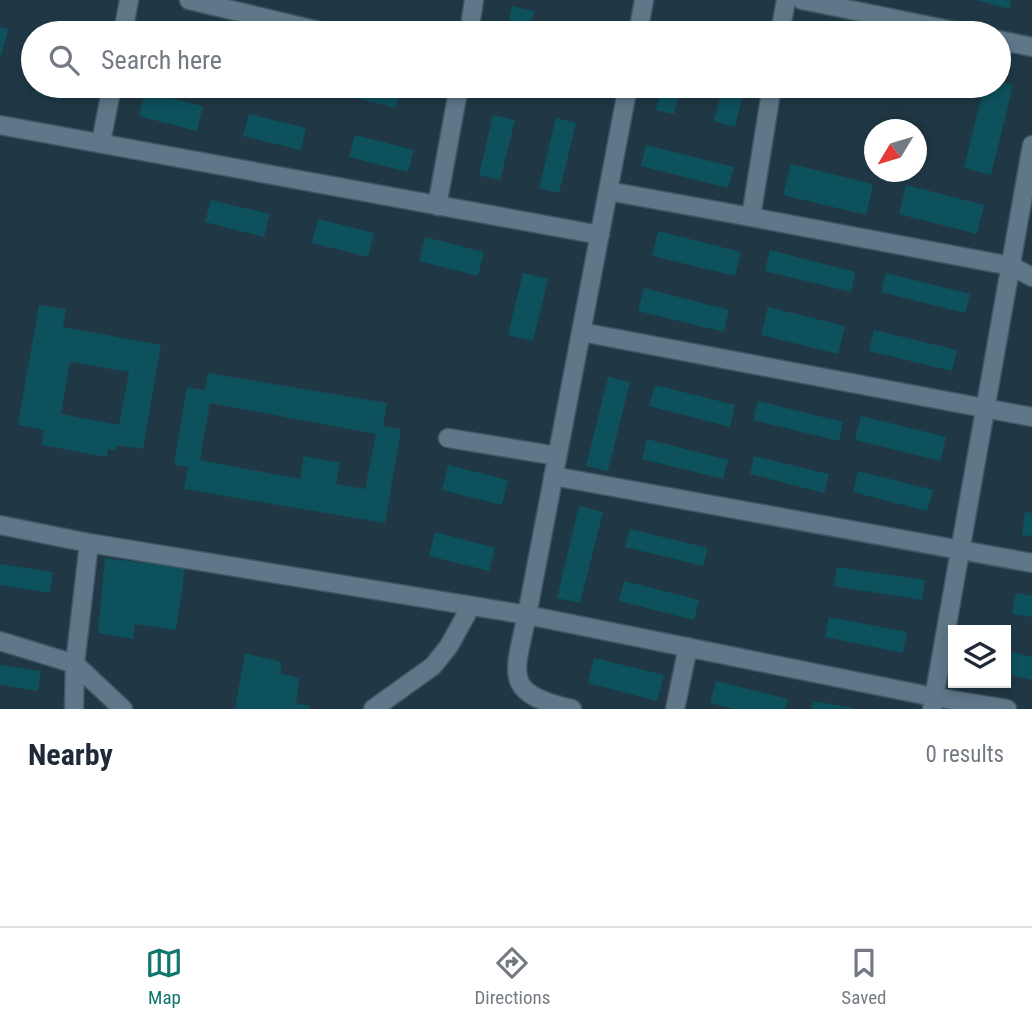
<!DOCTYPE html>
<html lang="en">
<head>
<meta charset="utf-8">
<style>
	body { margin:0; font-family:"Roboto Condensed",sans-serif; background:#f2f2f3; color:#1f2937 }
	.controls { position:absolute; right:21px; bottom:21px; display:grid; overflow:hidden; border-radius:0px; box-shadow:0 4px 10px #0003 }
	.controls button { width:63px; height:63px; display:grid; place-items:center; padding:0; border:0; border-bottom:2px solid #e0e1e3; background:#fff; color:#1f2937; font:35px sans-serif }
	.compass { position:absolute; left:864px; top:119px; width:63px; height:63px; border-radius:50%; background:#fff; box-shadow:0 4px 10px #0003; rotate:232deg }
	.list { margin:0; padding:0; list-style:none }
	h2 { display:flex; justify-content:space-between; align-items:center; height:91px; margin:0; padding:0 28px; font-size:30px }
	h2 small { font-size:23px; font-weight:400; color:#747a83 }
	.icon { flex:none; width:38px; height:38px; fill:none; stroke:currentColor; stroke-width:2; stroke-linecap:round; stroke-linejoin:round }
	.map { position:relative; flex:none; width:1032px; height:709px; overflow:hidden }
	.search { position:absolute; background:#fff; box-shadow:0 4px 10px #0003; left:21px; right:21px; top:21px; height:77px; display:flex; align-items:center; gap:18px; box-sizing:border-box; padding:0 24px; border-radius:38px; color:#747a83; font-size:26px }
	.sheet { height:217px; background:#fff }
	nav { display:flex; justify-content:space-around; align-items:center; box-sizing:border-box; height:98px; border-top:2px solid #e0e1e3; background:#fff; font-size:19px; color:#747a83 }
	nav a { display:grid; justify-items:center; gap:4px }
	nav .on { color:#0f766e }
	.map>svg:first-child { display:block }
	.building { fill:#0d515d; fill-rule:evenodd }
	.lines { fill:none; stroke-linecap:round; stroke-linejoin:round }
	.street-casing { stroke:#405561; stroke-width:21 }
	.street { stroke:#5e7889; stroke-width:18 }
</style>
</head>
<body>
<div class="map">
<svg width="1032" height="709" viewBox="0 0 1032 709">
	<rect width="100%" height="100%" fill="#203846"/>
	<!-- building -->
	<path class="building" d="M 976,0 L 1011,0 L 1009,9 Z
		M 512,6 L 534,11 L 529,33 L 506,33 Z
		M 577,21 L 598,26 L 596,33 L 574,33 Z
		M 677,22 L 695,26 L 694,33 L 674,33 Z
		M 0,27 L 8,29 L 1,56 L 0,56 Z
		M 999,81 L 1013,85 L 991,175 L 964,168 L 984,86 L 999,86 Z
		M 38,86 L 64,86 L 60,99 L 36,93 Z
		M 335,86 L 401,86 L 396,108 L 334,92 Z
		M 661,86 L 681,86 L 674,114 L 656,110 Z
		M 723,86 L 745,86 L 735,127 L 714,121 Z
		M 145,92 L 203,106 L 197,131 L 139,116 Z
		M 249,114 L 306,128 L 301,150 L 243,136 Z
		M 493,115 L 515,120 L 500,180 L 479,175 Z
		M 556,118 L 576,123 L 559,193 L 539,188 Z
		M 355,135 L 414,150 L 408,172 L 349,157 Z
		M 646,145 L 734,167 L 728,188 L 641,166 Z
		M 791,164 L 873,184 L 866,215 L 783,195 Z
		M 906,185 L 984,205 L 977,234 L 899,214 Z
		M 211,200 L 270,214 L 264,237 L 205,222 Z
		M 318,219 L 374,233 L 368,257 L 312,243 Z
		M 658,231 L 741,252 L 735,276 L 652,256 Z
		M 425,237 L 484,252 L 478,276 L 419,261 Z
		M 770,250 L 855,272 L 851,292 L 765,271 Z
		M 523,273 L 548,279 L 533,341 L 508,335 Z
		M 886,273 L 970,294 L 965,313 L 881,292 Z
		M 644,288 L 729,310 L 724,332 L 638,311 Z
		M 39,305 L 66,309 L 63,327 L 161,345 L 143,449 L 117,445 L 116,450 L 108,449 L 107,457 L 42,445 L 44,430 L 18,425 ZM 70,362 L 129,372 L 119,425 L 61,414 Z
		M 768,307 L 845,326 L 838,354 L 761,335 Z
		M 874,330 L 957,350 L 952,371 L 869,351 Z
		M 208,373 L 387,403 L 383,426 L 401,429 L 385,523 L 184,489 L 188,467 L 174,465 L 187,387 L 205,390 ZM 210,403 L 376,434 L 365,489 L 336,484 L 340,463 L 304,456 L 300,479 L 200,460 Z
		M 608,377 L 630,382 L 608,471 L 586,466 Z
		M 655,385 L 735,405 L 730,427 L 649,406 Z
		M 758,401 L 843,422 L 839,441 L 753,420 Z
		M 861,416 L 946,437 L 940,461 L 855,440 Z
		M 647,439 L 728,460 L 723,479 L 642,459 Z
		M 754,456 L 829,474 L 824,493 L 750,474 Z
		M 448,465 L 508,480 L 502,505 L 442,490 Z
		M 858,471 L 933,490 L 927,511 L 853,492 Z
		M 579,506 L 603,512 L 580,603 L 557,598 Z
		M 1025,512 L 1032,513 L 1032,536 L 1022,535 Z
		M 630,529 L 708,548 L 703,566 L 625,547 Z
		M 435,532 L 495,548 L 489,571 L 429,556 Z
		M 105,558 L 185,568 L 176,630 L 135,624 L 133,639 L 98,633 Z
		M 0,564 L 53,572 L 50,593 L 0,585 Z
		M 837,567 L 925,580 L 922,600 L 834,586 Z
		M 624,581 L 699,600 L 694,620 L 619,601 Z
		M 1016,593 L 1032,596 L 1032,617 L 1012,614 Z
		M 829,617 L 907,632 L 903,653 L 825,637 Z
		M 1006,650 L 1032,657 L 1032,680 L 1006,674 Z
		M 245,653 L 281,662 L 281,674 L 299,678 L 296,704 L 310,706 L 309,709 L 235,709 Z
		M 594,658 L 664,675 L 657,701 L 588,683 Z
		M 0,665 L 41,671 L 38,691 L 0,685 Z
		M 716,681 L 788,699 L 785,709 L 734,709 L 710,703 Z
		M 813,701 L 852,708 L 852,709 L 812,709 Z"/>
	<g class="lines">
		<!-- street casing -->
		<g class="street-casing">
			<path id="street" d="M 189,0 L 328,33
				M 802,0 L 964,33
				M 123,33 L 129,0
				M 469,33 L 474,0
				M 638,33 L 644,0
				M 780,33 L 786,0
				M 999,40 L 1032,47
				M 628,86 L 608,191 L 751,217
				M 772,86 L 751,217 L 1011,266 L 1032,277
				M 0,125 L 600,235
				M 101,142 L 112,86
				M 608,191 L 527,615 L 934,697 L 1007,709
				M 437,206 L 459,86
				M 581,332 L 1032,417
				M 448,438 L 557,456
				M 553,476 L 1032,563
				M 0,525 L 89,543 L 527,615 C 514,676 502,693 572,709
				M 0,641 L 75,664 L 123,709
				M 74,709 L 75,664 L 89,543
				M 373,709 L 433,666 L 449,646 L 471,606
				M 675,709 L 688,647
				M 932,709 L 1032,145"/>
		</g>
		<!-- street -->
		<use href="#street" class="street"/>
	</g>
</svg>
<div class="controls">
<button><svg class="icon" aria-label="layers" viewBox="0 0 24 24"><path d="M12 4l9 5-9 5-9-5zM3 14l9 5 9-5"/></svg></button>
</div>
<svg class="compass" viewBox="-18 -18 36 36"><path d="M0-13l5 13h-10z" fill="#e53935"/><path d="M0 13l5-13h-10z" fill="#747a83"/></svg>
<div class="search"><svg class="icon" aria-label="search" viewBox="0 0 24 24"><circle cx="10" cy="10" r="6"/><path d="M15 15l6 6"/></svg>Search here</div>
</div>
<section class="sheet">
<h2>Nearby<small>0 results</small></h2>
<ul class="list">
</ul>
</section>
<nav>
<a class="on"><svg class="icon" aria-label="map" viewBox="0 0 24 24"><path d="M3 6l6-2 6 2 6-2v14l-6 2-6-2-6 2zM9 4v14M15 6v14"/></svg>Map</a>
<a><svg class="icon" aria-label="directions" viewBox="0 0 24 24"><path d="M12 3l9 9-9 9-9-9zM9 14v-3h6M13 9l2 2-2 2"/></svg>Directions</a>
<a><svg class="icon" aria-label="saved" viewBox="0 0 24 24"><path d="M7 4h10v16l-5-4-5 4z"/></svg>Saved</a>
</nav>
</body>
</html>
